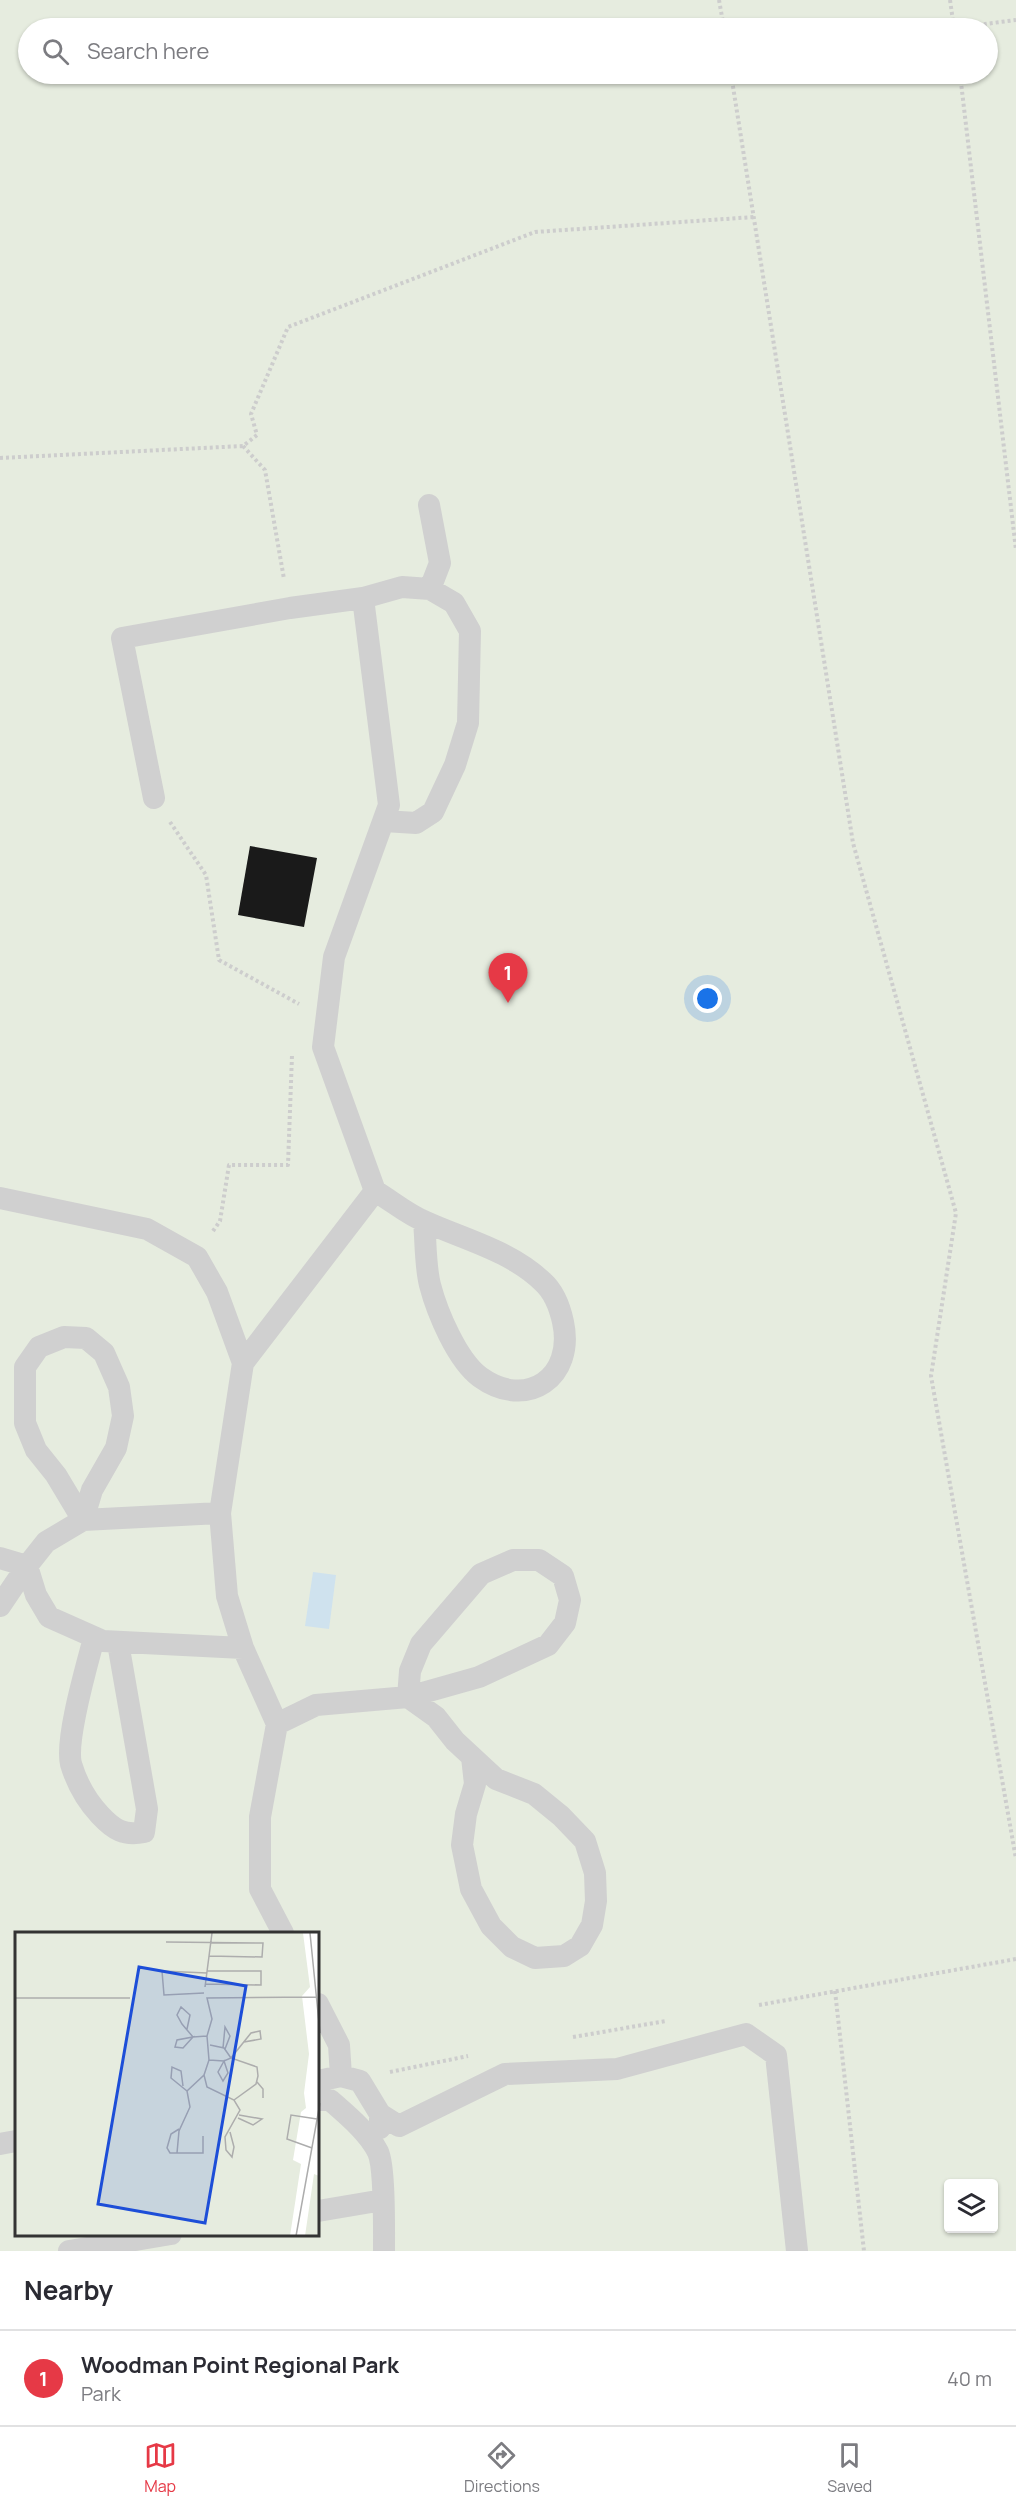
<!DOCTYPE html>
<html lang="en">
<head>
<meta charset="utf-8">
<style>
	body { margin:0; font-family:Manrope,sans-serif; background:#f2f2f3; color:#2b2b33 }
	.controls { position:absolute; right:18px; bottom:18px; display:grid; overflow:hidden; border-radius:6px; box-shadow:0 2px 4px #0004 }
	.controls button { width:54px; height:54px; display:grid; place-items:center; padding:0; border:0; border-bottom:2px solid #e1e1e2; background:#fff; color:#2b2b33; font:30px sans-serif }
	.you { position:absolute; left:708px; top:999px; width:21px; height:21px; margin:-15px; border:4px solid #fff; border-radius:50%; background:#1a73e8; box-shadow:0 0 0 9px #1a73e833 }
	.badge { display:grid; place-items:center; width:39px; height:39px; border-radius:50%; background:#e63946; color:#fff; font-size:20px; font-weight:700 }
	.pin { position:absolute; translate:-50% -50px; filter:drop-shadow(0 2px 3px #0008) }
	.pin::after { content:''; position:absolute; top:32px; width:21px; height:18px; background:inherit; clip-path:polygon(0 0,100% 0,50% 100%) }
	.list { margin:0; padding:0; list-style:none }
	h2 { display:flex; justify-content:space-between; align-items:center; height:78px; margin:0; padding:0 24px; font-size:26px }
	h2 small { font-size:20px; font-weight:400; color:#7c7c81 }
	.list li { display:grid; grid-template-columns:39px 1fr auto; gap:18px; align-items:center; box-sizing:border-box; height:96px; padding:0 24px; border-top:2px solid #e1e1e2 }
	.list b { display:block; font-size:22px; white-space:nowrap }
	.list p { margin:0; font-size:20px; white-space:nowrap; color:#7c7c81 }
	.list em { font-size:20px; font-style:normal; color:#7c7c81 }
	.icon { flex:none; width:33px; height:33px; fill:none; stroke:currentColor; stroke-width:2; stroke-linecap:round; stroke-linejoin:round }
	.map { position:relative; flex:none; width:1016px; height:2251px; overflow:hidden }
	.search { position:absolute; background:#fff; box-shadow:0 2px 4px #0004; left:18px; right:18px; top:18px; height:66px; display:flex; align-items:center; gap:15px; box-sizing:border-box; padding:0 21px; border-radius:33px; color:#7c7c81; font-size:22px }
	.sheet { height:174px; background:#fff }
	nav { display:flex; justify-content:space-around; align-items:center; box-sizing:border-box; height:84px; border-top:2px solid #e1e1e2; background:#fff; font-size:16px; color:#7c7c81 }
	nav a { display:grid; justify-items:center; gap:3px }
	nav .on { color:#e63946 }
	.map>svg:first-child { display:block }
	.green { fill:#e6ecdf; fill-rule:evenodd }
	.water { fill:#cfe2ee }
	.building { fill:#1a1a1a }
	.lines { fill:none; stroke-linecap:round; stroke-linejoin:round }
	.path { stroke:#cdcdcd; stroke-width:4; stroke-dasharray:3 3; stroke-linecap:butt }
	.service { stroke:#d0d0d0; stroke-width:22 }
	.inset-road { fill:none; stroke:#adadad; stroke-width:1.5 }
	.view { fill:#1d4ed8; fill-opacity:0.15; stroke:#1d4ed8; stroke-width:3 }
	.inset-edge { fill:none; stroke:#333; stroke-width:3 }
</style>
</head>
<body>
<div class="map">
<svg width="1016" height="2251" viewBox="0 0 1016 2251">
	<rect width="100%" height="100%" fill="#fff"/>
	<!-- green -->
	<path class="green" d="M 0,0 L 1016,0 L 1016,2251 L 0,2251 ZM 28,28 L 988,28 L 988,74 L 28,74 ZM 16,1933 L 318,1933 L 318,2234 L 16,2234 ZM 948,2184 L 994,2184 L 994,2228 L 948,2228 Z"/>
	<!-- water -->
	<path class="water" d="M 313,1572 L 336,1575 L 329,1629 L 305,1626 Z"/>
	<!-- building -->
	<path class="building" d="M 250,846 L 317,858 L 304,927 L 238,915 Z"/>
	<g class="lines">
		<!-- path -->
		<path class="path" d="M 719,0 L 724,28
			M 950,0 L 954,28
			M 954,28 L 1016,20
			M 731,74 L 853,843 L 956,1213 L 931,1376 L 1016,1859
			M 960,74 L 1016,550
			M 243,446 L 265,470 L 284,579
			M 0,458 L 243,446 L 257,435 L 251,414 L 288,327 L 535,232 L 754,217
			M 170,822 L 206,875 L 219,960 L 299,1004
			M 213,1231 L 220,1221 L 229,1165 L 288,1165 L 292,1055
			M 835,1991 L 864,2251
			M 759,2005 L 1016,1959
			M 573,2037 L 666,2021
			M 390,2072 L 468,2056"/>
		<!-- service -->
		<path class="service" d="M 429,505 L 440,563 L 430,589
			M 363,598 L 402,587 L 430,589 L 454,603 L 470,631 L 468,723 L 455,765 L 433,812 L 416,823 L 384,821
			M 154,798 L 122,638 L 290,608 L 363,598 L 389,805 L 334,957 L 323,1047 L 375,1191 L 243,1363 L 220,1513 L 227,1596 L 243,1648 L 277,1724 L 260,1817 L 260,1889 L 283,1933
			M 375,1191 C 392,1201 408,1215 426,1222 C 466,1240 511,1251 543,1282 C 554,1292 560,1308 563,1322 C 575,1377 527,1411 480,1377 C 457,1360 437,1312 430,1285 C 425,1265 426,1242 424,1222
			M 0,1198 L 147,1229 L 197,1257 L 217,1292 L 243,1363
			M 64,1337 L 86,1338 L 104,1353 L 119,1387 L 123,1416 L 116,1448 L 92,1490 L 83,1520 L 56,1475 L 36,1450 L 25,1423 L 25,1367 L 39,1347 Z
			M 220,1513 L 83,1520 L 46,1542 L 27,1566 L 36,1595 L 49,1617 L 103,1641 L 243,1648
			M 0,1558 L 27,1566 L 0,1606
			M 513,1560 L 539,1560 L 563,1576 L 570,1600 L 565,1623 L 548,1645 L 479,1677 L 408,1697 L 410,1671 L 421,1644 L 481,1574 Z
			M 94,1638 C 87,1665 65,1739 71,1764 C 77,1784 86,1800 100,1815 C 114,1830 124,1836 144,1832 L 147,1809 L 118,1643
			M 277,1724 L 316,1705 L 408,1697 L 436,1717 L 455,1741 L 496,1779 L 534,1794 L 561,1816 L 585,1841 L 595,1873 L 596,1901 L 592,1925 L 580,1946 L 564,1956 L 535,1958 L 512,1947 L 491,1926 L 471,1889 L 462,1845 L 466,1814 L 475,1784 L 472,1757
			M 318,2004 L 339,2045 L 341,2076 L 318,2081
			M 341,2076 L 360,2081 L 380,2114 L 380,2128
			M 318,2100 L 330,2100 C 347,2115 368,2132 378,2152 C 385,2167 384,2232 384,2251
			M 380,2114 L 399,2126 L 505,2074 L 617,2069 L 746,2034 L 776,2055 L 797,2251
			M 0,2144 L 16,2141
			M 318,2211 L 383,2200
			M 69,2251 L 171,2234"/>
	</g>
	<!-- overview -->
	<g transform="translate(15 1932)">
		<rect width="304" height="304" fill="#fff"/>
		<path d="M 0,1 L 288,1 L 295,55 L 287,64 L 294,122 L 289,161 L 291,176 L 286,180 L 278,228 L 286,232 L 275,304 L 0,304 ZM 299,242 L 304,244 L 304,304 L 290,304 Z" fill="#e6ecdf"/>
		<path class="inset-road" d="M 295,1 L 305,101M 151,10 L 248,11 L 247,25 L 194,24M 190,52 L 246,53 L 246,39 L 192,39M 190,55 L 197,1M 189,61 L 149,63 L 147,39 L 192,41M 0,66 L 115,66M 172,97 L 175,83 L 166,75 L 162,83 L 167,92 L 178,105 L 192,104M 178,105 L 168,116 L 160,115 L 162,108 ZM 208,116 L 210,95 L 215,104 L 210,117M 194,128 L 209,129 L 216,126 L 209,116 L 195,113M 209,129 L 213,141 L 208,149 L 203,140 ZM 189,143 L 192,155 L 219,168 L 225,178 L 210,205 L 211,218 L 217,225 L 219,215 L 215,200M 242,150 L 248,157 L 248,166M 168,154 L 166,139 L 157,135 L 156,146 L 172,159M 219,168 L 241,152 L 243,144 L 242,135 L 216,126 L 236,101 L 245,99 L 246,107 L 229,110M 223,186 L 238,193 L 247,187 L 224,183M 188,204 L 188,221 L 162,221 L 164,199 L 175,175 L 172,159 L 189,143 L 194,128 L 192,104 L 197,87 L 192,66 L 301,65M 297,216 L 272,207 L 276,183 L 302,187M 162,221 L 155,221 L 152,216 L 156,202 L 164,197M 281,304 L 305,171"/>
		<path class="view" d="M 124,35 L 231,54 L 190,291 L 83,272 Z"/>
		<rect width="304" height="304" class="inset-edge"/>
	</g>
</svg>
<div class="controls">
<button><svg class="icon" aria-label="layers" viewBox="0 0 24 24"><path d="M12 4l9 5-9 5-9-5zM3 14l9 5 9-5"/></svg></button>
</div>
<div class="you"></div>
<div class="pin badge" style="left:508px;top:1003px">1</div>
<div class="search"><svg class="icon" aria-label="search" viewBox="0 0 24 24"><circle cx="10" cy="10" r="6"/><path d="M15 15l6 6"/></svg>Search here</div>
</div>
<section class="sheet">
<h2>Nearby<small></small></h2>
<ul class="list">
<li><span class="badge">1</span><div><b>Woodman Point Regional Park</b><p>Park</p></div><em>40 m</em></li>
</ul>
</section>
<nav>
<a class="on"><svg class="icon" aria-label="map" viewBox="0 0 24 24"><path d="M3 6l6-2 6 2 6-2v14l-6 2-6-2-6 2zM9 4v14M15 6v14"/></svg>Map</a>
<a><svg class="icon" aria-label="directions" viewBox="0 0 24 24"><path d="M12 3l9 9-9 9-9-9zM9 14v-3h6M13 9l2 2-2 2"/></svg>Directions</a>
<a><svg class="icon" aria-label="saved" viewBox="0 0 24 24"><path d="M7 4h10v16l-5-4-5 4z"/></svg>Saved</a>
</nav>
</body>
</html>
